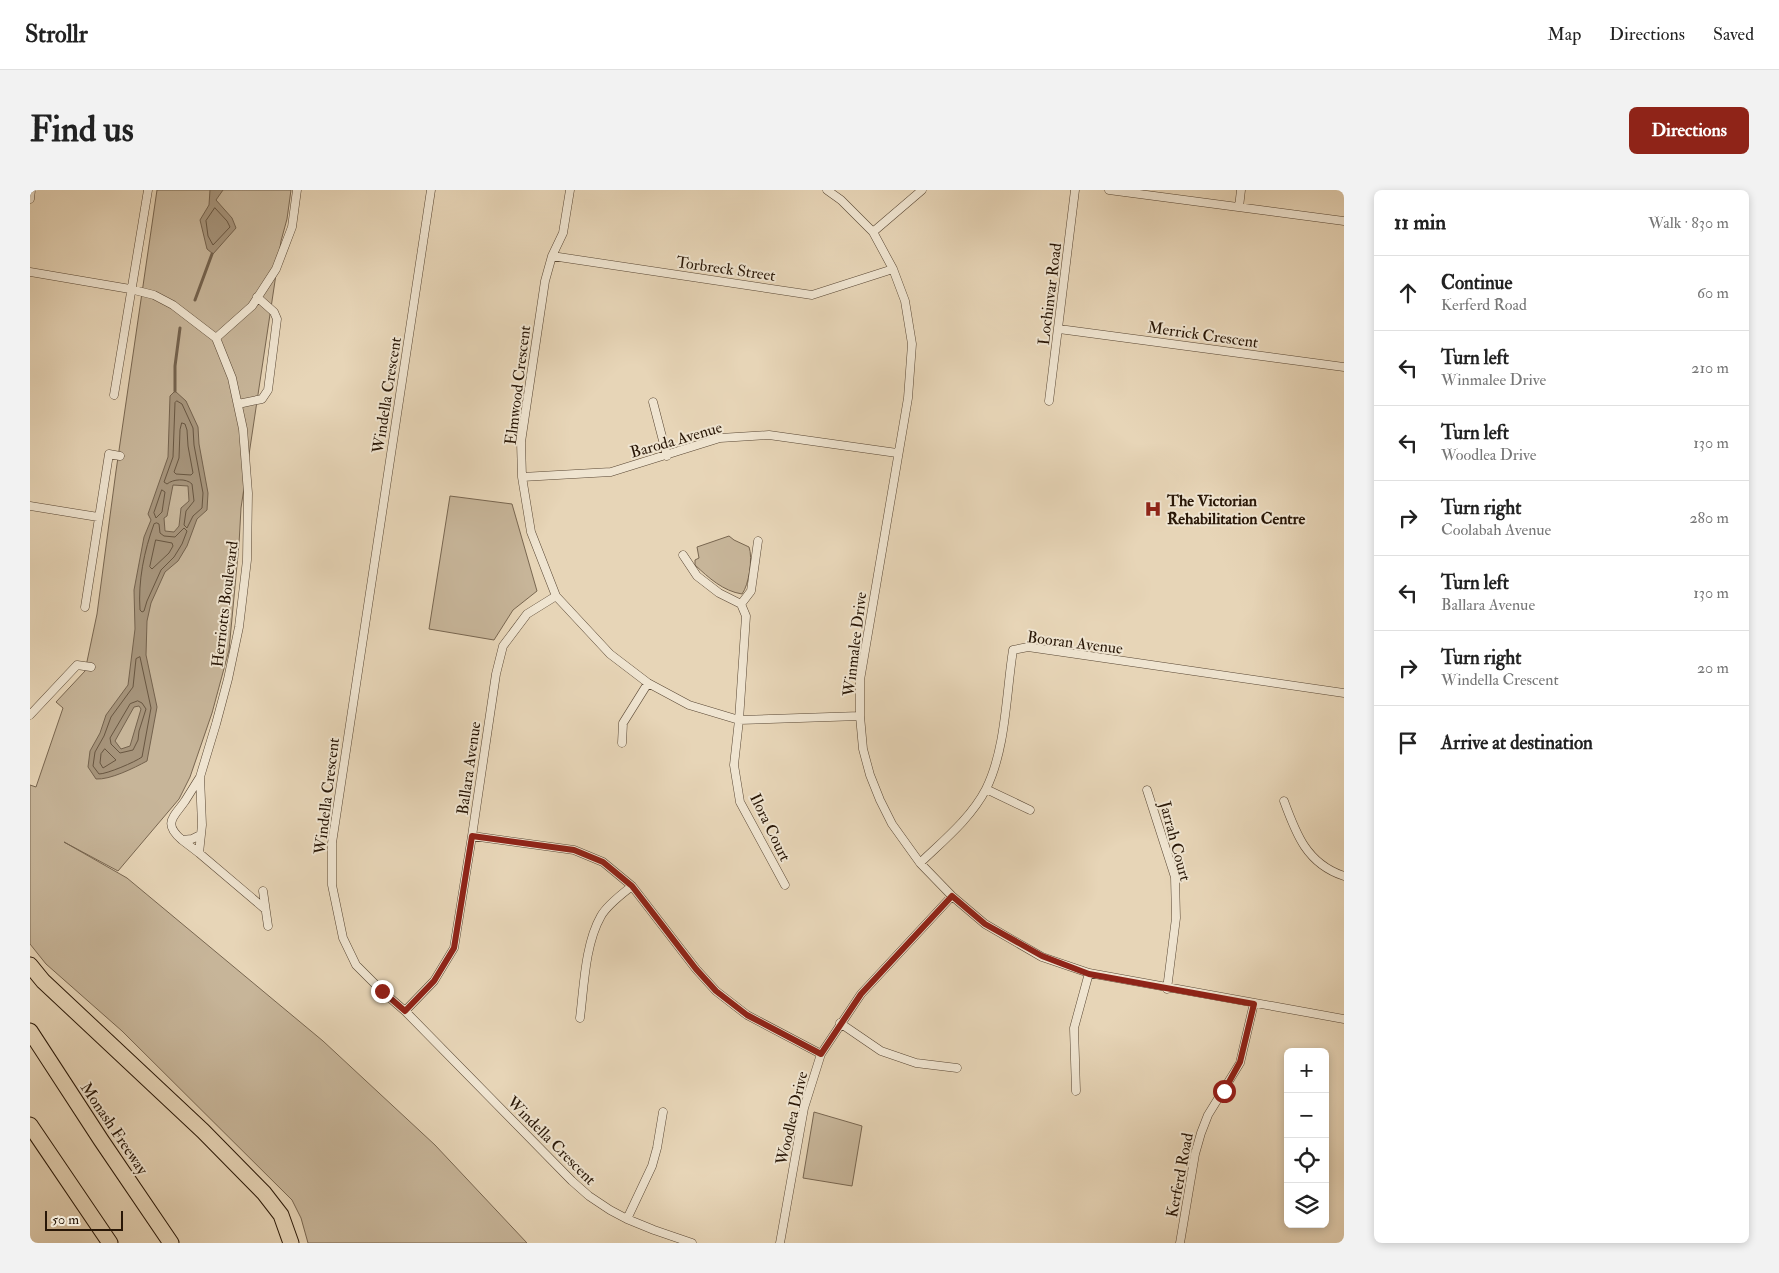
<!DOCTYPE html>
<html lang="en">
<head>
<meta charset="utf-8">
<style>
	body { margin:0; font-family:"IM FELL Double Pica",serif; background:#f2f2f2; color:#222 }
	.controls { position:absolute; right:15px; bottom:15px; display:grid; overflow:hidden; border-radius:8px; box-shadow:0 2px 8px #0003 }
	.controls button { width:45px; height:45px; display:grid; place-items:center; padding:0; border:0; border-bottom:1px solid #e0e0e0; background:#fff; color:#222; font:25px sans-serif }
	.scale { position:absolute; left:15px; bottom:12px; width:78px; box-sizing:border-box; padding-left:5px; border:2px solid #291707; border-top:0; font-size:14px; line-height:18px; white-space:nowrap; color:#291707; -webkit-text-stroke:4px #efe4d0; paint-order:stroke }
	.stop { position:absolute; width:15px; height:15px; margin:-11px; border:4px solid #8f2418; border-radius:50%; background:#fff }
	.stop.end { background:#8f2418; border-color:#fff; box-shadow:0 1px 5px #0008 }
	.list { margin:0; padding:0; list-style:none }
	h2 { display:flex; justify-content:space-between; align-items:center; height:65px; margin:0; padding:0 20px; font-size:21px }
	h2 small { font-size:16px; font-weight:400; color:#767676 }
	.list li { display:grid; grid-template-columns:32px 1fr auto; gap:15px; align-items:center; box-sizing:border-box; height:75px; padding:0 20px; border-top:1px solid #e0e0e0 }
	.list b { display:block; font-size:19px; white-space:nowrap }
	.list p { margin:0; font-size:16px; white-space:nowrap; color:#767676 }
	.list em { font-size:16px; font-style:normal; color:#767676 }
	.icon { flex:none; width:28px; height:28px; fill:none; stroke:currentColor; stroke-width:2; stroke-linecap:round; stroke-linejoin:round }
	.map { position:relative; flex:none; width:1314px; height:1053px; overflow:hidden; border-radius:8px }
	header { display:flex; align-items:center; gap:30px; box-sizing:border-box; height:70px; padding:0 25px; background:#fff; border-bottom:1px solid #e0e0e0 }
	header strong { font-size:24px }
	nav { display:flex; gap:28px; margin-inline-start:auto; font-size:18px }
	.intro { display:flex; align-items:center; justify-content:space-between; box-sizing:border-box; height:120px; padding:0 30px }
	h1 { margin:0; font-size:35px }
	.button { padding:12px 22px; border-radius:8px; background:#8f2418; color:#fff; font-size:18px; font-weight:700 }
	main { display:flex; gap:30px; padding:0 30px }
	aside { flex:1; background:#fff; border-radius:8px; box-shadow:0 2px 8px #0003 }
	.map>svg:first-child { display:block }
	.green { fill:#c7b599; stroke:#786650 }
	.water { fill:#a6947b; stroke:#74624d; fill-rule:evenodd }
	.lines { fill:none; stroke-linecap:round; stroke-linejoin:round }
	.shore { stroke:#685641; stroke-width:1 }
	.stream { stroke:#74624d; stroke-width:3 }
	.minor-casing { stroke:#584633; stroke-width:9 }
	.motorway-casing { stroke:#291707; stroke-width:17 }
	.minor { stroke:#efe4d0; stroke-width:8 }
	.motorway { stroke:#e7d5b7; stroke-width:15 }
	.route { stroke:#8f2418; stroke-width:6 }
	.labels { text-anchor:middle; stroke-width:4; stroke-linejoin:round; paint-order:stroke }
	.street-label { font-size:16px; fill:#291707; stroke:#efe4d0 }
	.poi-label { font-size:16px; font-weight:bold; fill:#291707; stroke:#efe4d0; text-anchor:start }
</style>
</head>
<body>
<header>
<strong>Strollr</strong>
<nav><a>Map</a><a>Directions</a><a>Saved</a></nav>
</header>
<div class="intro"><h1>Find us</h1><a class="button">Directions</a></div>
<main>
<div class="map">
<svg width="1314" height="1053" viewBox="0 0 1314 1053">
	<rect width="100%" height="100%" fill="#e7d5b7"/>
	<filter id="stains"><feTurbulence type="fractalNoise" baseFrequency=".004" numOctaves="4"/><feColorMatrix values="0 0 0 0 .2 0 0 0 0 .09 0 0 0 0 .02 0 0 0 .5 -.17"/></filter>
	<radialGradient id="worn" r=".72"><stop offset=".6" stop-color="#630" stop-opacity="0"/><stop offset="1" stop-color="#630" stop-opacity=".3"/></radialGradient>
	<!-- green -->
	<path class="green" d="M 127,0 L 261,0 L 257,29 L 251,51 L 211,318 L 209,354 L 199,460 L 182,523 L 160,587 L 149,609 L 88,681 L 34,652 L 97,688 L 293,851 L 405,955 L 497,1053 L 278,1053 L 271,1028 L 262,1010 L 92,841 L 16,774 L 0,754 L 0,595 L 6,597 L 33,518 L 26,512 L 55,481 L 67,424 L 86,281 Z
		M 420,306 L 482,314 L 507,401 L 483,420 L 464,450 L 399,439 Z
		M 699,346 L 704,350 L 719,357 C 723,367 719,395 712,404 C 693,401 679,388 665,375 L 665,370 L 669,368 L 667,357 Z
		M 784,922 L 832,936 L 822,996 L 773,988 Z"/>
	<!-- water -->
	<path class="water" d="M 180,0 L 193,0 L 186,10 L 202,28 L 206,38 L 183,64 L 177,59 L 170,30 L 179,15 Z
		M 145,201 L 156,211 L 168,237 L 169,254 L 178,303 L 177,320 L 167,329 L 157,356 L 148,371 L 135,382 L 121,413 L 117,431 L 116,465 L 127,517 L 117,571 C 104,578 80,590 66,589 L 58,577 L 60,561 L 70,543 L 76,525 L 98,495 L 105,439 L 104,400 L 114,347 L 121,330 L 118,324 L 138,267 L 140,206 ZM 143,295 L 158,296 L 159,311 L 151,318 L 149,336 L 144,342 L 135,341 L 134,328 L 137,326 ZM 109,516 L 111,519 L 100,556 L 91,559 L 85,551 L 104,517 Z"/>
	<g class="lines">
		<!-- shore -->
		<path class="shore" d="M 185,18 L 197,31 L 200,37 L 183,55 L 178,46 L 176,31 Z
			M 147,211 L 152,214 L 163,238 L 164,255 L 173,303 L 172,318 L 163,326 L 157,338 L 154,335 L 156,321 L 164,311 L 162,294 C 156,288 143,289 137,294 L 134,292 L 143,267 L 145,213 Z
			M 152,233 L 155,234 L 157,240 L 158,256 L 163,283 L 161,285 L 146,284 L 144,282 L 149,268 L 150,240 Z
			M 132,300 L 135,302 L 132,322 L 126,328 L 124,323 Z
			M 127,333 L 129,334 L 130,343 L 134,346 L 145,347 L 154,338 L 157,341 L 152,354 L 144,367 L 131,380 L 117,411 L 114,421 L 112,422 L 110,420 C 108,391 114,361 124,334 Z
			M 126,350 L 142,353 L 143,356 L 139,363 L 122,379 L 120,377 Z
			M 110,467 L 121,518 L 112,567 C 105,572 77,584 69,584 L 63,576 L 65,562 L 74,546 L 81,527 L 103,497 L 106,469 Z
			M 108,511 L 112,513 L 116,519 L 109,541 L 108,550 L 103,560 L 90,563 L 81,554 L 80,548 L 100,514 Z
			M 75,559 L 86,570 L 73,578 L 70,573 L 71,564 Z"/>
		<!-- stream -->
		<path class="stream" d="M 165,110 L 182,64
			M 145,201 L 145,176 L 150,138"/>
		<!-- minor casing -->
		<g class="minor-casing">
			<path id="minor" d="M 401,0 L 302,653 L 302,695 L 313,748 L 326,775 L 352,801 L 375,821 L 542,991 L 559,1006 L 580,1020 L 597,1029 L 624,1040 L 662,1053
				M 540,0 L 533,43 L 522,66 L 515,91 L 491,252 L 492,287 L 501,342 L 526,406 L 580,464 L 618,493 L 659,515 L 709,530 L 830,526
				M 797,0 L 811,10 L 843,42 L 863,79 L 875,111 L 882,154 L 878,208 L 830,490 L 830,526 L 833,559 L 840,585 L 850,610 L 862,634 L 890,673 L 922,706 L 955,734 L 1012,767 L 1059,783 L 1314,829
				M 1079,0 L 1314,31
				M 0,9 L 1,0
				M 1209,17 L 1211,0
				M 843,42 L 892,0
				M 522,66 L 782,105 L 863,79
				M 0,82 L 100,99 L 124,105 L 143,115 L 186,148 L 202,188 L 213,239 L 218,303 L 217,370 L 209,437 L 198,489 L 186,534 L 170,587 L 172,635 L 169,663 L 235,719
				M 1029,139 L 1314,177
				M 186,148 L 222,116 L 246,79 L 262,37 L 267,0
				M 84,205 L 118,0
				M 1019,211 L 1045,0
				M 623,212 L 637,266
				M 208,214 L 232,209 L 238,200 L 247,129 L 244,122 L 227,107
				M 492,287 L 581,282 L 690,248 L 739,245 L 867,263
				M 0,316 L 68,327
				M 728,351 L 721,401 L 711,414 L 716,426 L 709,530 L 704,575 L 710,612 L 755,695
				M 653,365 L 667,386 L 689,403 L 711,414
				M 55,417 L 79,264 L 90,266
				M 0,525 L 47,475 L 61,477
				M 592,553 L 593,533 L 618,493
				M 170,587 C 165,595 160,603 155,611 C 144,627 132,633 152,650 L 162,649 L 170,645
				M 956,599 L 1000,620
				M 1117,600 L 1145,687 L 1146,728 L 1137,799
				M 1254,611 C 1266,644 1277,674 1314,686
				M 442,646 L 544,660 L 573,672 L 602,696 L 666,779 L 686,801 L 717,825 L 791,864
				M 152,650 L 169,663
				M 890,673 C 914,650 941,628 956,599 C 976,559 976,504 983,460 L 998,457 L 1314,503
				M 233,701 L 238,736
				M 375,821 L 404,791 L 424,758 L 442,646 L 466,484 L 473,456 L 497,424 L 526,406
				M 550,828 C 554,796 555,754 571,726 C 577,715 592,704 602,696
				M 810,833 L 851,861 L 886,873 L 927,878
				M 1046,901 L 1044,838 L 1059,783
				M 597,1029 L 622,976 L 627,958 L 633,922
				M 750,1053 L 774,918 L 791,864 L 831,804 L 922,706
				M 1150,1053 L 1165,964 L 1171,943 L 1178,925 L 1210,873 L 1224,813"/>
		</g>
		<!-- motorway casing -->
		<g class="motorway-casing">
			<path id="motorway" d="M 0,775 L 13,791 L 173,941 L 234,1003 L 251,1025 L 261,1053
				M 0,841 L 71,950 L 141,1053
				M 0,935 L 80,1053"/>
		</g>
		<!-- minor -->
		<use href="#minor" class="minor"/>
		<!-- motorway -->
		<use href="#motorway" class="motorway"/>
	</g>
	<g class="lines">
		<!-- route -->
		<path class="route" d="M 352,801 L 375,821 L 404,791 L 424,758 L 442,646 L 544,660 L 573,672 L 602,696 L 666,779 L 686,801 L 717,825 L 791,864 L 831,804 L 922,706 L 955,734 L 1012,766 L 1059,784 L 1224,814 L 1210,872 L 1194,901"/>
	</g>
	<!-- icons -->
	<defs>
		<g id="hospital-bare" transform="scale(1.35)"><path d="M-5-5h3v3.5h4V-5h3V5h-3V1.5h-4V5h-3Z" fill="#8f2418" stroke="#efe4d0" stroke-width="2.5" paint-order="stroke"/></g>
	</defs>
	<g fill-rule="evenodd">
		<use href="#hospital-bare" x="1123" y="319"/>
	</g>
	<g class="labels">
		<!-- street labels -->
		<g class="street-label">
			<text transform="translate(696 78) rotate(8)" y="6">Torbreck Street</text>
			<text transform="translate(1019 104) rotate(-83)" y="6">Lochinvar Road</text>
			<text transform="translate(1173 144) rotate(8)" y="6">Merrick Crescent</text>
			<text transform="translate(487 195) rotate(-83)" y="6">Elmwood Crescent</text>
			<text transform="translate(356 205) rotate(-81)" y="6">Windella Crescent</text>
			<text transform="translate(646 249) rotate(-16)" y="6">Baroda Avenue</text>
			<text transform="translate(194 414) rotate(-83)" y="6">Herriotts Boulevard</text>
			<text transform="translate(1045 452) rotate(7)" y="6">Booran Avenue</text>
			<text transform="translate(824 454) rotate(-83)" y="6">Winmalee Drive</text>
			<text transform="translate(438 578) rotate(-82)" y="6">Ballara Avenue</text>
			<text transform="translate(296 606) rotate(-83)" y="6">Windella Crescent</text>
			<text transform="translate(741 637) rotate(64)" y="6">Ilora Court</text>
			<text transform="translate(1146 651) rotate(75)" y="6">Jarrah Court</text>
			<text transform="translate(761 928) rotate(-77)" y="6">Woodlea Drive</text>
			<text transform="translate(85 938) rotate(56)" y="6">Monash Freeway</text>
			<text transform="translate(522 950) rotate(45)" y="6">Windella Crescent</text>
			<text transform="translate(1149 985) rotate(-79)" y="6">Kerferd Road</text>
		</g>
		<!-- poi labels -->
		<g class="poi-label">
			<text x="1137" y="316">The Victorian<tspan x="1137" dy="18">Rehabilitation Centre</tspan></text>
		</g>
	</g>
	<rect width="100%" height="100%" filter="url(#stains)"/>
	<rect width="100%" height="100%" fill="url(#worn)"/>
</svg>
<div class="controls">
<button>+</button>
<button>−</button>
<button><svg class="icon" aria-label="locate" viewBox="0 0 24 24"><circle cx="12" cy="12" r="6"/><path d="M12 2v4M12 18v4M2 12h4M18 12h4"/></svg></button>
<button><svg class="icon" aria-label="layers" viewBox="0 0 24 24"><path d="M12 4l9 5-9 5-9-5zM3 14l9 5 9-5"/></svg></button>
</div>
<div class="scale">50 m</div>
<div class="stop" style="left:1194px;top:901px"></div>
<div class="stop end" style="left:352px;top:801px"></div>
</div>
<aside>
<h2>11 min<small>Walk · 830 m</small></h2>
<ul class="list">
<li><svg class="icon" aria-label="ahead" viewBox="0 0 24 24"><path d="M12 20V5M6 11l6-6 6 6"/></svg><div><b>Continue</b><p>Kerferd Road</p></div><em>60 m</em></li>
<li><svg class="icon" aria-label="left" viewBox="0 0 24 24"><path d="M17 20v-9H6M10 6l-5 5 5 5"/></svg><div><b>Turn left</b><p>Winmalee Drive</p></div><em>210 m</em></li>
<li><svg class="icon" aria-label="left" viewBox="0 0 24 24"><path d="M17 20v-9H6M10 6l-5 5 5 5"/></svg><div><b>Turn left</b><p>Woodlea Drive</p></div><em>130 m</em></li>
<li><svg class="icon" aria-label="right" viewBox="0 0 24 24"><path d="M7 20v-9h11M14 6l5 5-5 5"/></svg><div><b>Turn right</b><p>Coolabah Avenue</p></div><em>280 m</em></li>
<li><svg class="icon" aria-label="left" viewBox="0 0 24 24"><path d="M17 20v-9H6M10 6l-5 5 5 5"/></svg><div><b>Turn left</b><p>Ballara Avenue</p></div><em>130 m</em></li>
<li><svg class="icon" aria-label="right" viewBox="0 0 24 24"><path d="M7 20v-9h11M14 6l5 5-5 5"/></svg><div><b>Turn right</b><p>Windella Crescent</p></div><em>20 m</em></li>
<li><svg class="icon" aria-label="arrive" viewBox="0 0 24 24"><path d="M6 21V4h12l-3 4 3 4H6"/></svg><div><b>Arrive at destination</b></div></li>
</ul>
</aside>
</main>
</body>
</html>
